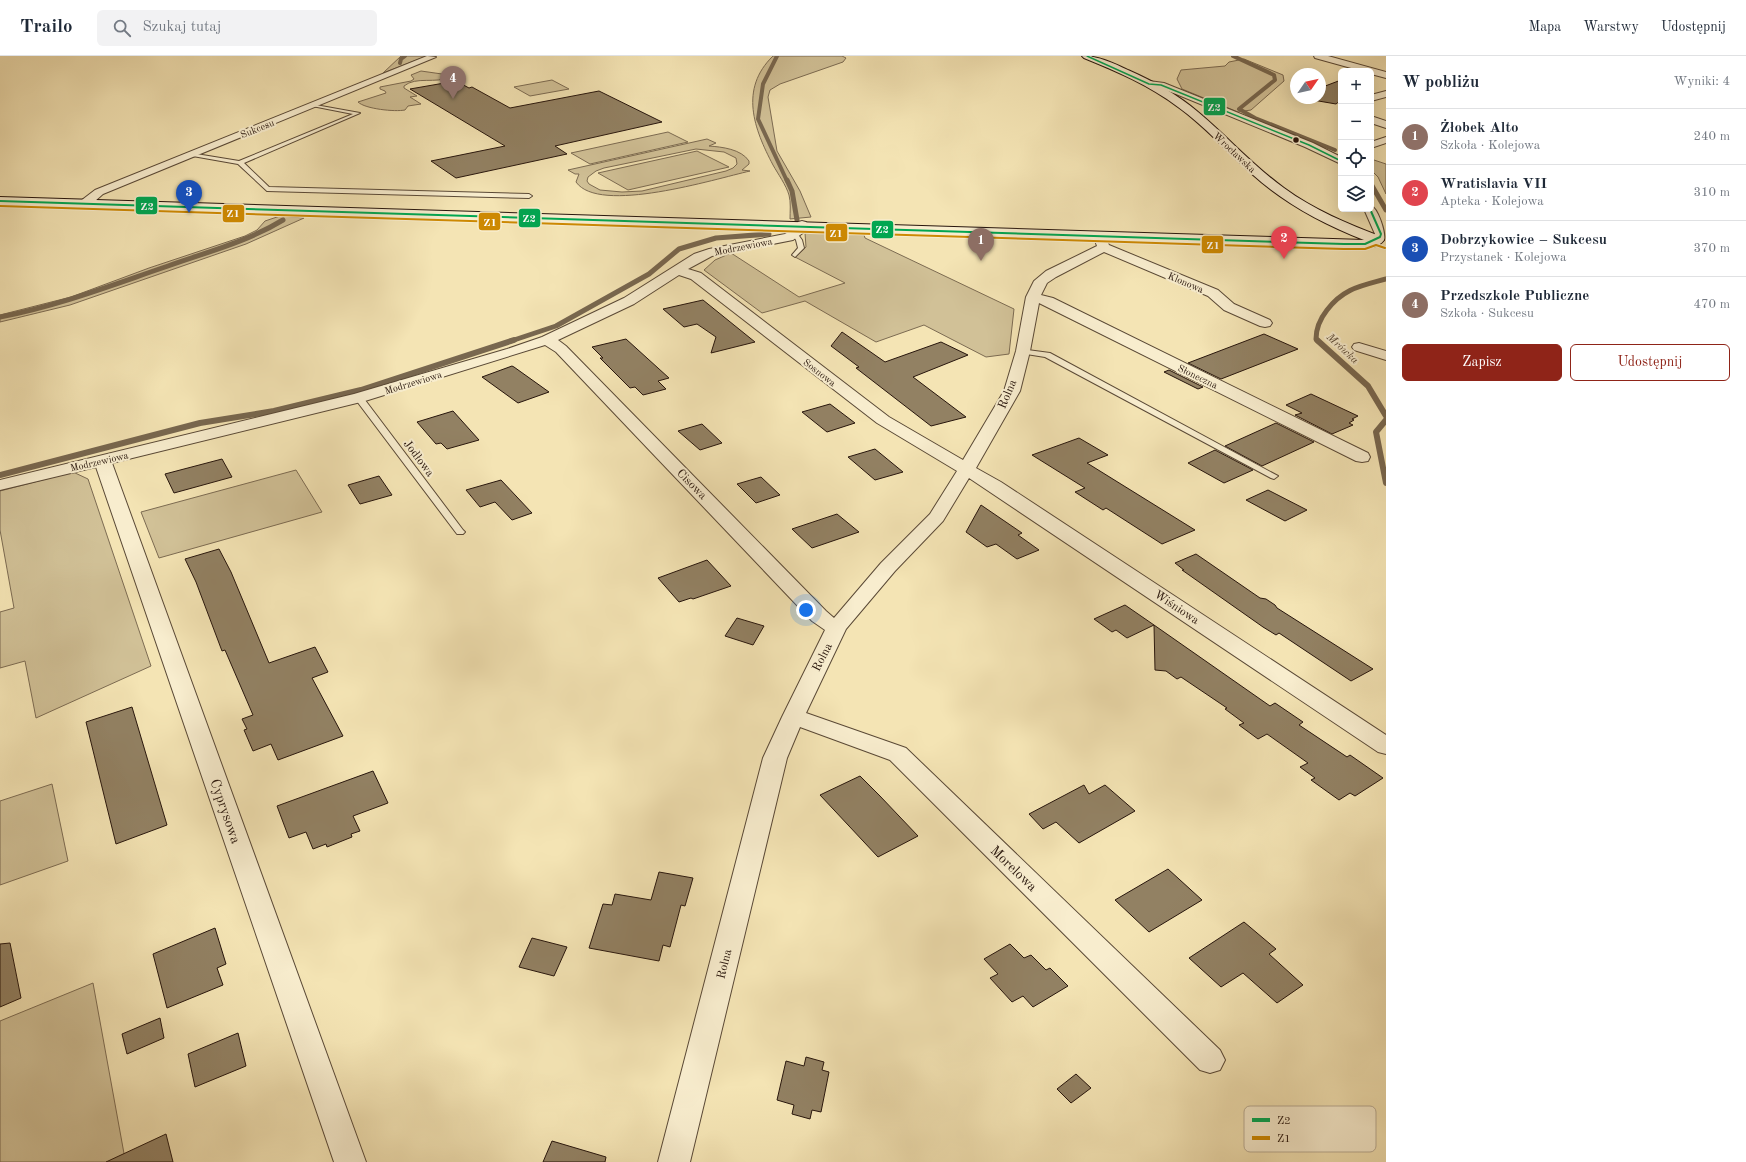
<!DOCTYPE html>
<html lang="pl">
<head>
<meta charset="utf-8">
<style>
	body { margin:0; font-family:"Old Standard TT",serif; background:#f2f2f3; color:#1f2937 }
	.controls { position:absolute; right:12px; top:12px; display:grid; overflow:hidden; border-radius:6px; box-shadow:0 4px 16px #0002 }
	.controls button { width:36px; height:36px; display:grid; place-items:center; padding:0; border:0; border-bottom:1px solid #e0e1e3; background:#fff; color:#1f2937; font:20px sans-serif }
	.compass { position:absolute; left:1290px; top:12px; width:36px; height:36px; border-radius:50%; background:#fff; box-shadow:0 4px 16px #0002; rotate:56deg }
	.you { position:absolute; left:806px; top:554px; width:14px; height:14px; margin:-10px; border:3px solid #fff; border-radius:50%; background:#1a73e8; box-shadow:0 0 0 6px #1a73e833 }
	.badge { display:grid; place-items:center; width:26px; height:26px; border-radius:50%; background:#8f2418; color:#fff; font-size:13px; font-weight:700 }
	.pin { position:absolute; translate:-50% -33px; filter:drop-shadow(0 1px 2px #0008) }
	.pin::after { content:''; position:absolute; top:21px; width:14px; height:12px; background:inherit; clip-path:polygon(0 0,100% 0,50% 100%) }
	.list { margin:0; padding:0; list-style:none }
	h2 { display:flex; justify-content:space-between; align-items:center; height:52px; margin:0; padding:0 16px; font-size:17px }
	h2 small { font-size:13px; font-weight:400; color:#747a83 }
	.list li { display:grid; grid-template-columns:26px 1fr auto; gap:12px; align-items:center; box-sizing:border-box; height:56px; padding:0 16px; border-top:1px solid #e0e1e3 }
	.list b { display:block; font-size:15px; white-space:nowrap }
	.list p { margin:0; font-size:13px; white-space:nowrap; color:#747a83 }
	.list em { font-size:13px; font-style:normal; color:#747a83 }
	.actions { display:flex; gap:8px; padding:12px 16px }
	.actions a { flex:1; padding:9px 0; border:1px solid #8f2418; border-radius:6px; text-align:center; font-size:14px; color:#8f2418 }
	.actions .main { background:#8f2418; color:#fff }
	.icon { flex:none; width:22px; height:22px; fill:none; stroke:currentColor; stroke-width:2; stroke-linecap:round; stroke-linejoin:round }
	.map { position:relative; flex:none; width:1386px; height:1106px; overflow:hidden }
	header { display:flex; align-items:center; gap:24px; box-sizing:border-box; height:56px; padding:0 20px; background:#fff; border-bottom:1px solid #e0e1e3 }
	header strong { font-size:19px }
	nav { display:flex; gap:22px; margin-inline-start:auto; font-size:14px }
	.search { width:280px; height:36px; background:#f2f2f3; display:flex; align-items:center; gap:10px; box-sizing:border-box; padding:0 14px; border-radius:6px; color:#747a83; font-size:15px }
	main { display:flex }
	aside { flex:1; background:#fff }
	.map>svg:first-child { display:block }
	.green { fill:#d1c197; stroke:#7c6b52; fill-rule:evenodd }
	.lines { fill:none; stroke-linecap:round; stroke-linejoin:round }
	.stream-far2 { stroke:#78674f; stroke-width:4 }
	.stream-far1 { stroke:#78674f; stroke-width:5 }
	.stream { stroke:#78674f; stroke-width:6 }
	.building { fill:#928163; stroke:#27150c }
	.lane-casing { stroke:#5a4936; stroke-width:2 }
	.street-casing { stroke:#5a4936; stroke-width:2 }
	.secondary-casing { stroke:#27150c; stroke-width:2 }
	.lane { fill:#f8edce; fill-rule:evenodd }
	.street { fill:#f8edce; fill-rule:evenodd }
	.secondary { fill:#f8edce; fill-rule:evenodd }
	.bus-1-far1-casing { stroke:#f8edce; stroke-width:3 }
	.bus-1-casing { stroke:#f8edce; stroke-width:4 }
	.bus-2-casing { stroke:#f8edce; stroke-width:4 }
	.bus-1-far1 { stroke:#00a651; stroke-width:1.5 }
	.bus-1 { stroke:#00a651; stroke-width:2 }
	.bus-2 { stroke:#cd8902; stroke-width:2 }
	.bus-dot { fill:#27150c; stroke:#f8edce; stroke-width:1.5 }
	.labels { text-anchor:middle; stroke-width:4; stroke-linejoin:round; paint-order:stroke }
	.far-street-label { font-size:10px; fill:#27150c; stroke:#f8edce }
	.far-water-label { font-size:11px; font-style:italic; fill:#5d4c38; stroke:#f8edce }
	.street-label { font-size:12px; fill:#27150c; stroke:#f8edce }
	.near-street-label { font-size:14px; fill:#27150c; stroke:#f8edce }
	.key { fill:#f8edce; stroke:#b9ac94; stroke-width:1 }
	.key-label { font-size:11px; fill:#27150c }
	.line-badge { stroke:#f8edce; stroke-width:1.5 }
	.badge-label { font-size:11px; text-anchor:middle; font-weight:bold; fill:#fff }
</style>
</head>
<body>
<header>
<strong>Trailo</strong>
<div class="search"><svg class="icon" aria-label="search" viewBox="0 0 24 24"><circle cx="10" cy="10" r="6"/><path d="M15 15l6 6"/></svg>Szukaj tutaj</div>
<nav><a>Mapa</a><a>Warstwy</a><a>Udostępnij</a></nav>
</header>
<main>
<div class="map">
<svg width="1386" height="1106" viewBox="0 0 1386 1106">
	<rect width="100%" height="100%" fill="#f4e4b4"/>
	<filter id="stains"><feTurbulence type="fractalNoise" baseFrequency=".005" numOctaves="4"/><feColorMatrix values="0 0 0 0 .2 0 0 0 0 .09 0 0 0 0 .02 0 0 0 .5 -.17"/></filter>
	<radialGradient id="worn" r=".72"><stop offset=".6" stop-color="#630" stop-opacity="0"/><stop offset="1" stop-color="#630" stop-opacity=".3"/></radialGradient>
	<!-- green -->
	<path class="green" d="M 401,0 L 427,0 L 383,17 Z
		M 773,0 L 842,0 L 846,2 L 843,6 L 780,28 L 770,34 L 768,41 L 777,95 L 800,135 L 811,161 L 790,163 C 790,156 791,146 789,139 C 786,129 778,118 773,109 C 754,73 739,33 773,0 Z
		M 1244,3 L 1283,19 L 1284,25 L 1251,54 L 1238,56 L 1182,33 L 1177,23 L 1181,14 L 1225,10 L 1229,6 Z
		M 421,15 L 449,19 L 450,21 C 436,28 416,20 404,30 L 404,32 L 417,40 L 410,41 L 421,48 L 408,50 L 405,54 C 395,56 365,53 358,46 L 386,37 L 385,35 L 380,33 L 380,31 L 411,25 L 414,23 L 411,19 Z
		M 552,24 L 569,33 L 530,40 L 514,31 Z
		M 668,76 L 688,86 L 590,108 L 571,97 Z
		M 707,83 L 716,87 L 709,90 C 722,91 741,93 749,105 L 749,108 L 742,114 L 750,115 C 715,123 599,159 576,126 L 579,118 L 575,118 L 568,114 ZM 696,93 L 724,96 L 736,102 L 737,108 L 733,112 L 726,115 L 642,135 L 622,136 L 600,134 L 589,128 L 587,125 L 588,121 L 596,115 L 604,112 Z
		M 697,95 L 729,111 L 628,134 L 598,117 Z
		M 1371,103 L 1386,108 L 1386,138 L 1378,121 L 1371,114 Z
		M 280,160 L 304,162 L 246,188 L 70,249 L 0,266 L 0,259 L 71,241 L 149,212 L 245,180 L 257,174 L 265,165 Z
		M 805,177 L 864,179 L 865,182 L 1014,253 L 1009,298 L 986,301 L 924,269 L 876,286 L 805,245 L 762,257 L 704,214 L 715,204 L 731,197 L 799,241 L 845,227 L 795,201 L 806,191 Z
		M 296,414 L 322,456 L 159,502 L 141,456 Z
		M 73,416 L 88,423 L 151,610 L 36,662 L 25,605 L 0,612 L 0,556 L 14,552 L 0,474 L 0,435 Z
		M 52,728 L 68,805 L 0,829 L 0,745 Z
		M 93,927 L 125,1103 L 118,1106 L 0,1106 L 0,965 Z"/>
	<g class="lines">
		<!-- stream-far2 -->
		<path class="stream-far2" d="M 777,0 L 763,28 L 758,63 L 787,125
			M 1233,0 L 1274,19 L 1275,24 L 1239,53 L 1255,62 L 1335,94
			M 400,7 L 401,3 L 405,0"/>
		<!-- stream-far1 -->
		<path class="stream-far1" d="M 787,124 L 792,135 L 797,164
			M 1371,128 L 1386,154
			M 0,261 C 58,250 112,229 168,210 C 207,196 247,186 283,164
			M 511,285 L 556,270 L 649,218 L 679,193 L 716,182 L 769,178
			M 1318,285 L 1316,283 C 1316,272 1320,263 1327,254 C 1344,232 1361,230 1386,223"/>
		<!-- stream -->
		<path class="stream" d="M 1317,284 L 1368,330 L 1386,360
			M 1386,364 L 1376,376 L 1386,427
			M 0,419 L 200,367 L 274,355 L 361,334 L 514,284"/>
	</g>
	<!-- building -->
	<path class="building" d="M 1341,24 L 1341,44 L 1336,48 L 1301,42 L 1320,42 L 1320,32 Z
		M 456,25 L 469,32 L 472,31 L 510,52 L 599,35 L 662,66 L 555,90 L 567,98 L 456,122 L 431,105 L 505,90 L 410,33 Z
		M 703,244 L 755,286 L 711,297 L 716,281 L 697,268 L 684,271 L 663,253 Z
		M 842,276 L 885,306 L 941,286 L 968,299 L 913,321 L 966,361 L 931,370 L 856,312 L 859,311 L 831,290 Z
		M 1264,278 L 1298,293 L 1221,323 L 1188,307 Z
		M 626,283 L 669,322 L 658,325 L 666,333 L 643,339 L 635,331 L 630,332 L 600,302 L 603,302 L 592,291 Z
		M 512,310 L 514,311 L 549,336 L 518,347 L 482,321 Z
		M 1169,314 L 1203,331 L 1198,333 L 1164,316 Z
		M 1311,338 L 1358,360 L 1352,363 L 1354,364 L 1349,367 L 1353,369 L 1332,378 L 1295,359 L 1302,357 L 1286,349 Z
		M 830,348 L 855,367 L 827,376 L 802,356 Z
		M 453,355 L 479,384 L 447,393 L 441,387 L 436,388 L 417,366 Z
		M 1276,367 L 1314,386 L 1262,410 L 1225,390 Z
		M 702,368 L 722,387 L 700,394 L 678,375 Z
		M 1079,382 L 1108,399 L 1087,407 L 1195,474 L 1162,488 L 1106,452 L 1103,454 L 1075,436 L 1085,432 L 1032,399 Z
		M 875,393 L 903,416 L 875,424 L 848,401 Z
		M 1215,394 L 1253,414 L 1224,427 L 1188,407 Z
		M 222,403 L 232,421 L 174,437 L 165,418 Z
		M 379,420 L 392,439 L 360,448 L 348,429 Z
		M 761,421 L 780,439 L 756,447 L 737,428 Z
		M 501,424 L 532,457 L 512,464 L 495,446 L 480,451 L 466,434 Z
		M 1268,434 L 1307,454 L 1285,465 L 1246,444 Z
		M 981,449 L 1022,477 L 1018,479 L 1039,494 L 1017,503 L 996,488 L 987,491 L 966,476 Z
		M 837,458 L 859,476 L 812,492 L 792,473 Z
		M 219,493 L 231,516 L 269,607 L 315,591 L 328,616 L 312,622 L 343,680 L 278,704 L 271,688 L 253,695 L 244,674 L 247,673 L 242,663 L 253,659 L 225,594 L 222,595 L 196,526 L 185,503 Z
		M 1196,498 L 1260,542 L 1266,543 L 1275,549 L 1277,552 L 1373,613 L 1351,625 L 1279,577 L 1276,579 L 1263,571 L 1182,514 L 1184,514 L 1175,507 Z
		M 707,504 L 731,530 L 693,543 L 691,542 L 679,546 L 658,522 Z
		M 1125,549 L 1154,569 L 1127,582 L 1116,574 L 1112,576 L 1094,563 Z
		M 737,562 L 764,570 L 753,589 L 725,580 Z
		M 1154,569 L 1270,650 L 1275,647 L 1303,666 L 1299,669 L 1347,701 L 1350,699 L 1383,722 L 1355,740 L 1350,737 L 1339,744 L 1311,724 L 1315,722 L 1300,711 L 1308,707 L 1267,678 L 1258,683 L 1239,669 L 1244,667 L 1225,653 L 1227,652 L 1181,621 L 1177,623 L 1166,615 L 1155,614 Z
		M 132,651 L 167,769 L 116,788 L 86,666 Z
		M 373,715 L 388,747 L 353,760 L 360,775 L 351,778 L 352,781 L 327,791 L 326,788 L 313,793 L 306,776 L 289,782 L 277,750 Z
		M 860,720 L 880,740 L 918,780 L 878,801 L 820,739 Z
		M 1084,729 L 1089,738 L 1105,729 L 1135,755 L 1079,787 L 1056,766 L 1043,773 L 1029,758 Z
		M 1168,813 L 1202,844 L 1149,876 L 1115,844 Z
		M 659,816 L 693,822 L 685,850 L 681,849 L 670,891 L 663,889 L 659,905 L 589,892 L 603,848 L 612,849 L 615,838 L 651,844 Z
		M 1244,866 L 1276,893 L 1269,898 L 1303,929 L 1277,947 L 1243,917 L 1221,931 L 1189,902 Z
		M 215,872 L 226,908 L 217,912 L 223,929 L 167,952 L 153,898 Z
		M 532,882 L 567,891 L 554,920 L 519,911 Z
		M 10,887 L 21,942 L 0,951 L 0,888 Z
		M 1010,888 L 1024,902 L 1031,899 L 1046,914 L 1050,912 L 1068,930 L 1033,951 L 1023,940 L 1012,946 L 990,922 L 998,918 L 984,903 Z
		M 160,962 L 164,982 L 127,998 L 122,978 Z
		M 238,977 L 246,1010 L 195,1031 L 188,998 Z
		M 806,1001 L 824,1006 L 822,1014 L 829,1016 L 821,1056 L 812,1054 L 810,1063 L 792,1058 L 794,1049 L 777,1044 L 786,1005 L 804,1010 Z
		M 1076,1018 L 1091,1032 L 1071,1047 L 1057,1033 Z
		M 166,1078 L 173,1106 L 106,1106 Z
		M 552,1085 L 606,1101 L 605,1106 L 543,1106 Z"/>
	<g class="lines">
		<!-- lane casing -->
		<g class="lane-casing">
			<path id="lane" d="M 310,48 L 360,57 L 244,107 L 269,131 L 529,138 L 532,140 L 529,142 L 267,135 L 238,108 L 187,99 L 190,97 L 239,105 L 353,58 L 312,50 Z
				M 793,177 L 797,177 L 802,184 L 804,192 L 795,201 L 792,199 L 798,192 L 796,184 L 792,178 Z
				M 1020,293 L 1050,297 L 1278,420 L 1274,423 L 1271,422 L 1045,301 L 1020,297 Z
				M 356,340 L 362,340 L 463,474 L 465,476 L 463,478 L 457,478 L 356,344 Z"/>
		</g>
		<!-- street casing -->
		<g class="street-casing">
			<path id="street" d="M 427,0 L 436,1 L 103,138 C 96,144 89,152 80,149 L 78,147 L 95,134 Z
				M 1314,0 L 1328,0 L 1386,16 L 1386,22 L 1371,18 L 1371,15 L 1362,15 L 1315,2 Z
				M 1149,25 L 1164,27 L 1313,87 L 1341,101 L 1341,108 L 1305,91 L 1176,38 L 1159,32 L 1146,30 L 1144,28 L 1146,26 Z
				M 1386,35 L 1386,41 L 1371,45 L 1371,39 Z
				M 1371,60 L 1386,65 L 1386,72 L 1371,67 Z
				M 1386,81 L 1386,87 L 1371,92 L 1371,86 Z
				M 1371,150 C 1378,152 1386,177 1384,184 L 1376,188 L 1372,187 L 1370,184 L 1375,178 L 1364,153 L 1371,153 Z
				M 802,165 L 806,166 L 808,169 L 807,174 L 793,184 L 712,200 L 688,213 L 701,217 L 889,361 L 963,404 L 1004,335 L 1016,295 L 1026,241 L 1034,225 L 1046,215 L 1097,190 L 1093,179 L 1095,176 L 1103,176 L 1109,189 L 1218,234 L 1234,248 L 1270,264 L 1272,267 L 1270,270 L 1265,271 L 1260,270 L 1224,254 L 1208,240 L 1104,196 L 1056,221 L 1047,227 L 1041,239 L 1053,242 L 1368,397 L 1370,401 L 1368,405 L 1362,406 L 1356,405 L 1039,247 L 1030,295 L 1020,335 L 976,412 L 1001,426 L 1386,679 L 1386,698 L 1378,696 L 969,422 L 943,465 L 895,515 L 846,573 L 806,657 L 906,692 L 1220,994 L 1225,1004 L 1220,1014 L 1210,1017 L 1200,1014 L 890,704 L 800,671 L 787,702 L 690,1106 L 658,1106 L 763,702 L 782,661 L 825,574 L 812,565 L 556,296 L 545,289 L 365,345 L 112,407 L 366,1106 L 334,1106 L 96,411 L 0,434 L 0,424 L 354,338 L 507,293 L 542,281 L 624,242 L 694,198 L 709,193 L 785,178 L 795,172 L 798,166 ZM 679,219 L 691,223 L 877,367 L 957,415 L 930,458 L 881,507 L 834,562 L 826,555 L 566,290 L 558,284 L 634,248 Z
				M 1359,287 L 1386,295 L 1386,304 L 1354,294 L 1352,291 L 1354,288 Z"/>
		</g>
		<!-- secondary casing -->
		<g class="secondary-casing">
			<path id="secondary" d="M 1082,0 C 1099,0 1113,7 1128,14 C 1153,25 1177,38 1198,56 C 1228,81 1253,110 1284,132 C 1314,154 1348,168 1382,181 L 1384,184 C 1377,195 1355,192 1344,192 L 0,149 L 0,141 L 1364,184 C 1323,168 1284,147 1252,118 C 1227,96 1205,70 1178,51 C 1149,29 1116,15 1084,2 Z"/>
		</g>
		<!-- lane -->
		<use href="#lane" class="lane"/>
		<!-- street -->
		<use href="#street" class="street"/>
		<!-- secondary -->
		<use href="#secondary" class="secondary"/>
		<!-- bus-1-far1 casing -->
		<g class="bus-1-far1-casing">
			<path id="bus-1-far1" d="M 1087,0 L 1149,28 L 1161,29 L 1309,89 L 1341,105"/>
		</g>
		<!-- bus-1 casing -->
		<g class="bus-1-casing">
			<path id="bus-1" d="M 0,145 L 1344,188 L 1365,188 L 1380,181 L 1381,178 L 1370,153"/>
		</g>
		<!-- bus-2 casing -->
		<g class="bus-2-casing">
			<path id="bus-2" d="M 0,150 L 1344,193 L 1365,193 L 1376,189 L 1385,192"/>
		</g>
		<!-- bus-1-far1 -->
		<use href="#bus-1-far1" class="bus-1-far1"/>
		<!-- bus-1 -->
		<use href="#bus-1" class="bus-1"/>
		<!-- bus-2 -->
		<use href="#bus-2" class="bus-2"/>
	</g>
	<!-- markers -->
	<circle class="bus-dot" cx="1296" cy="84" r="3.5"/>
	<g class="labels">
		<!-- far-street labels -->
		<g class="far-street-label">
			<text transform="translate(257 72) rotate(-22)" y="4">Sukcesu</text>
			<text transform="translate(1235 96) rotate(43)" y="4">Wrocławska</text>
			<text transform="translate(743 190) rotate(-11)" y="4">Modrzewiowa</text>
			<text transform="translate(1186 226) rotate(23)" y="4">Klonowa</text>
			<text transform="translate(820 316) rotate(38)" y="4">Sosnowa</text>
			<text transform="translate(1198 320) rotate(26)" y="4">Słoneczna</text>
			<text transform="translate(413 326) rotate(-17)" y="4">Modrzewiowa</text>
			<text transform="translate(99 405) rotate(-13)" y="4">Modrzewiowa</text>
		</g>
		<!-- far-water labels -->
		<g class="far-water-label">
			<text transform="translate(1343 292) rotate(43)" y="4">Mrówka</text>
		</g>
		<!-- street labels -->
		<g class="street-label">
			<text transform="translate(1007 338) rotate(-67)" y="4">Rolna</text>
			<text transform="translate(419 402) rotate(53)" y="4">Jodłowa</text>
			<text transform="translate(692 428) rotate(46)" y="4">Cisowa</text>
			<text transform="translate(1177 551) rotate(34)" y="4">Wiśniowa</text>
			<text transform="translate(822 601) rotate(-63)" y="4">Rolna</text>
			<text transform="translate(724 908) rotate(-76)" y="4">Rolna</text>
		</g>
		<!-- near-street labels -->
		<g class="near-street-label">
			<text transform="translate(226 755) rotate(71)" y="5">Cyprysowa</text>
			<text transform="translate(1014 812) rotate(44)" y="5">Morelowa</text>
		</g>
	</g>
	<!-- legend -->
	<rect x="1244" y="1050" width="132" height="46" rx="6" class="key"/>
	<rect x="1252" y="1062" width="18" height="4" fill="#00a651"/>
	<rect x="1252" y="1080" width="18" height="4" fill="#cd8902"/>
	<g class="key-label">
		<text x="1277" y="1068">Z2</text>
		<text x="1277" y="1086">Z1</text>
	</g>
	<g class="line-badge">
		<rect x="1203" y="41" width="23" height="19" rx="4" fill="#00a651"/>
		<rect x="135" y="140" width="23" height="19" rx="4" fill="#00a651"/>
		<rect x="222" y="148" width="23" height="19" rx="4" fill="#cd8902"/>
		<rect x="518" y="152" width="23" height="20" rx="4" fill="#00a651"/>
		<rect x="478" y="156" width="23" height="19" rx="4" fill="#cd8902"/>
		<rect x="871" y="164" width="23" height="19" rx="4" fill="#00a651"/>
		<rect x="825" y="167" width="23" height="19" rx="4" fill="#cd8902"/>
		<rect x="1201" y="179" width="23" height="19" rx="4" fill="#cd8902"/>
	</g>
	<g class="badge-label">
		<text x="1214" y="55">Z2</text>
		<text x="147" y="154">Z2</text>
		<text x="233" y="161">Z1</text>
		<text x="529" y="166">Z2</text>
		<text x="490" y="170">Z1</text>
		<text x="882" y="177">Z2</text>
		<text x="836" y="181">Z1</text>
		<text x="1213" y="193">Z1</text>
	</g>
	<rect width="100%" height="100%" filter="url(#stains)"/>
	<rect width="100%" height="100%" fill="url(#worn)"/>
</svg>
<div class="controls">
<button>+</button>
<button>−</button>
<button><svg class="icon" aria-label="locate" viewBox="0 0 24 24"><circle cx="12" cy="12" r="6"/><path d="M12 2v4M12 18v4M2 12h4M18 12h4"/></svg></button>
<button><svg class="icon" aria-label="layers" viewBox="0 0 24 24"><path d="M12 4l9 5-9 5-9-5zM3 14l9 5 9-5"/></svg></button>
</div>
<svg class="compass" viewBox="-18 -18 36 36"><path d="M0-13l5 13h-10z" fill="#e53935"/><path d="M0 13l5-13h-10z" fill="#747a83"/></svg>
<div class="you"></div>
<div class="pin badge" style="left:981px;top:205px;background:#8d6e63">1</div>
<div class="pin badge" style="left:1284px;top:203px;background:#e0444e">2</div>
<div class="pin badge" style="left:189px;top:157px;background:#1a4fb4">3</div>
<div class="pin badge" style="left:453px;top:43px;background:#8d6e63">4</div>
</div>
<aside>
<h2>W pobliżu<small>Wyniki: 4</small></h2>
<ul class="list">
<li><span class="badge" style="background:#8d6e63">1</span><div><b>Żłobek Alto</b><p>Szkoła · Kolejowa</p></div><em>240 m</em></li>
<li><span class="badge" style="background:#e0444e">2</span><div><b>Wratislavia VII</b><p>Apteka · Kolejowa</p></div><em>310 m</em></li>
<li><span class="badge" style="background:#1a4fb4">3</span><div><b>Dobrzykowice – Sukcesu</b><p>Przystanek · Kolejowa</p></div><em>370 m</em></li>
<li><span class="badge" style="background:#8d6e63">4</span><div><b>Przedszkole Publiczne</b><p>Szkoła · Sukcesu</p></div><em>470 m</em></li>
</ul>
<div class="actions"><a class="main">Zapisz</a><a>Udostępnij</a></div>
</aside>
</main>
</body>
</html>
